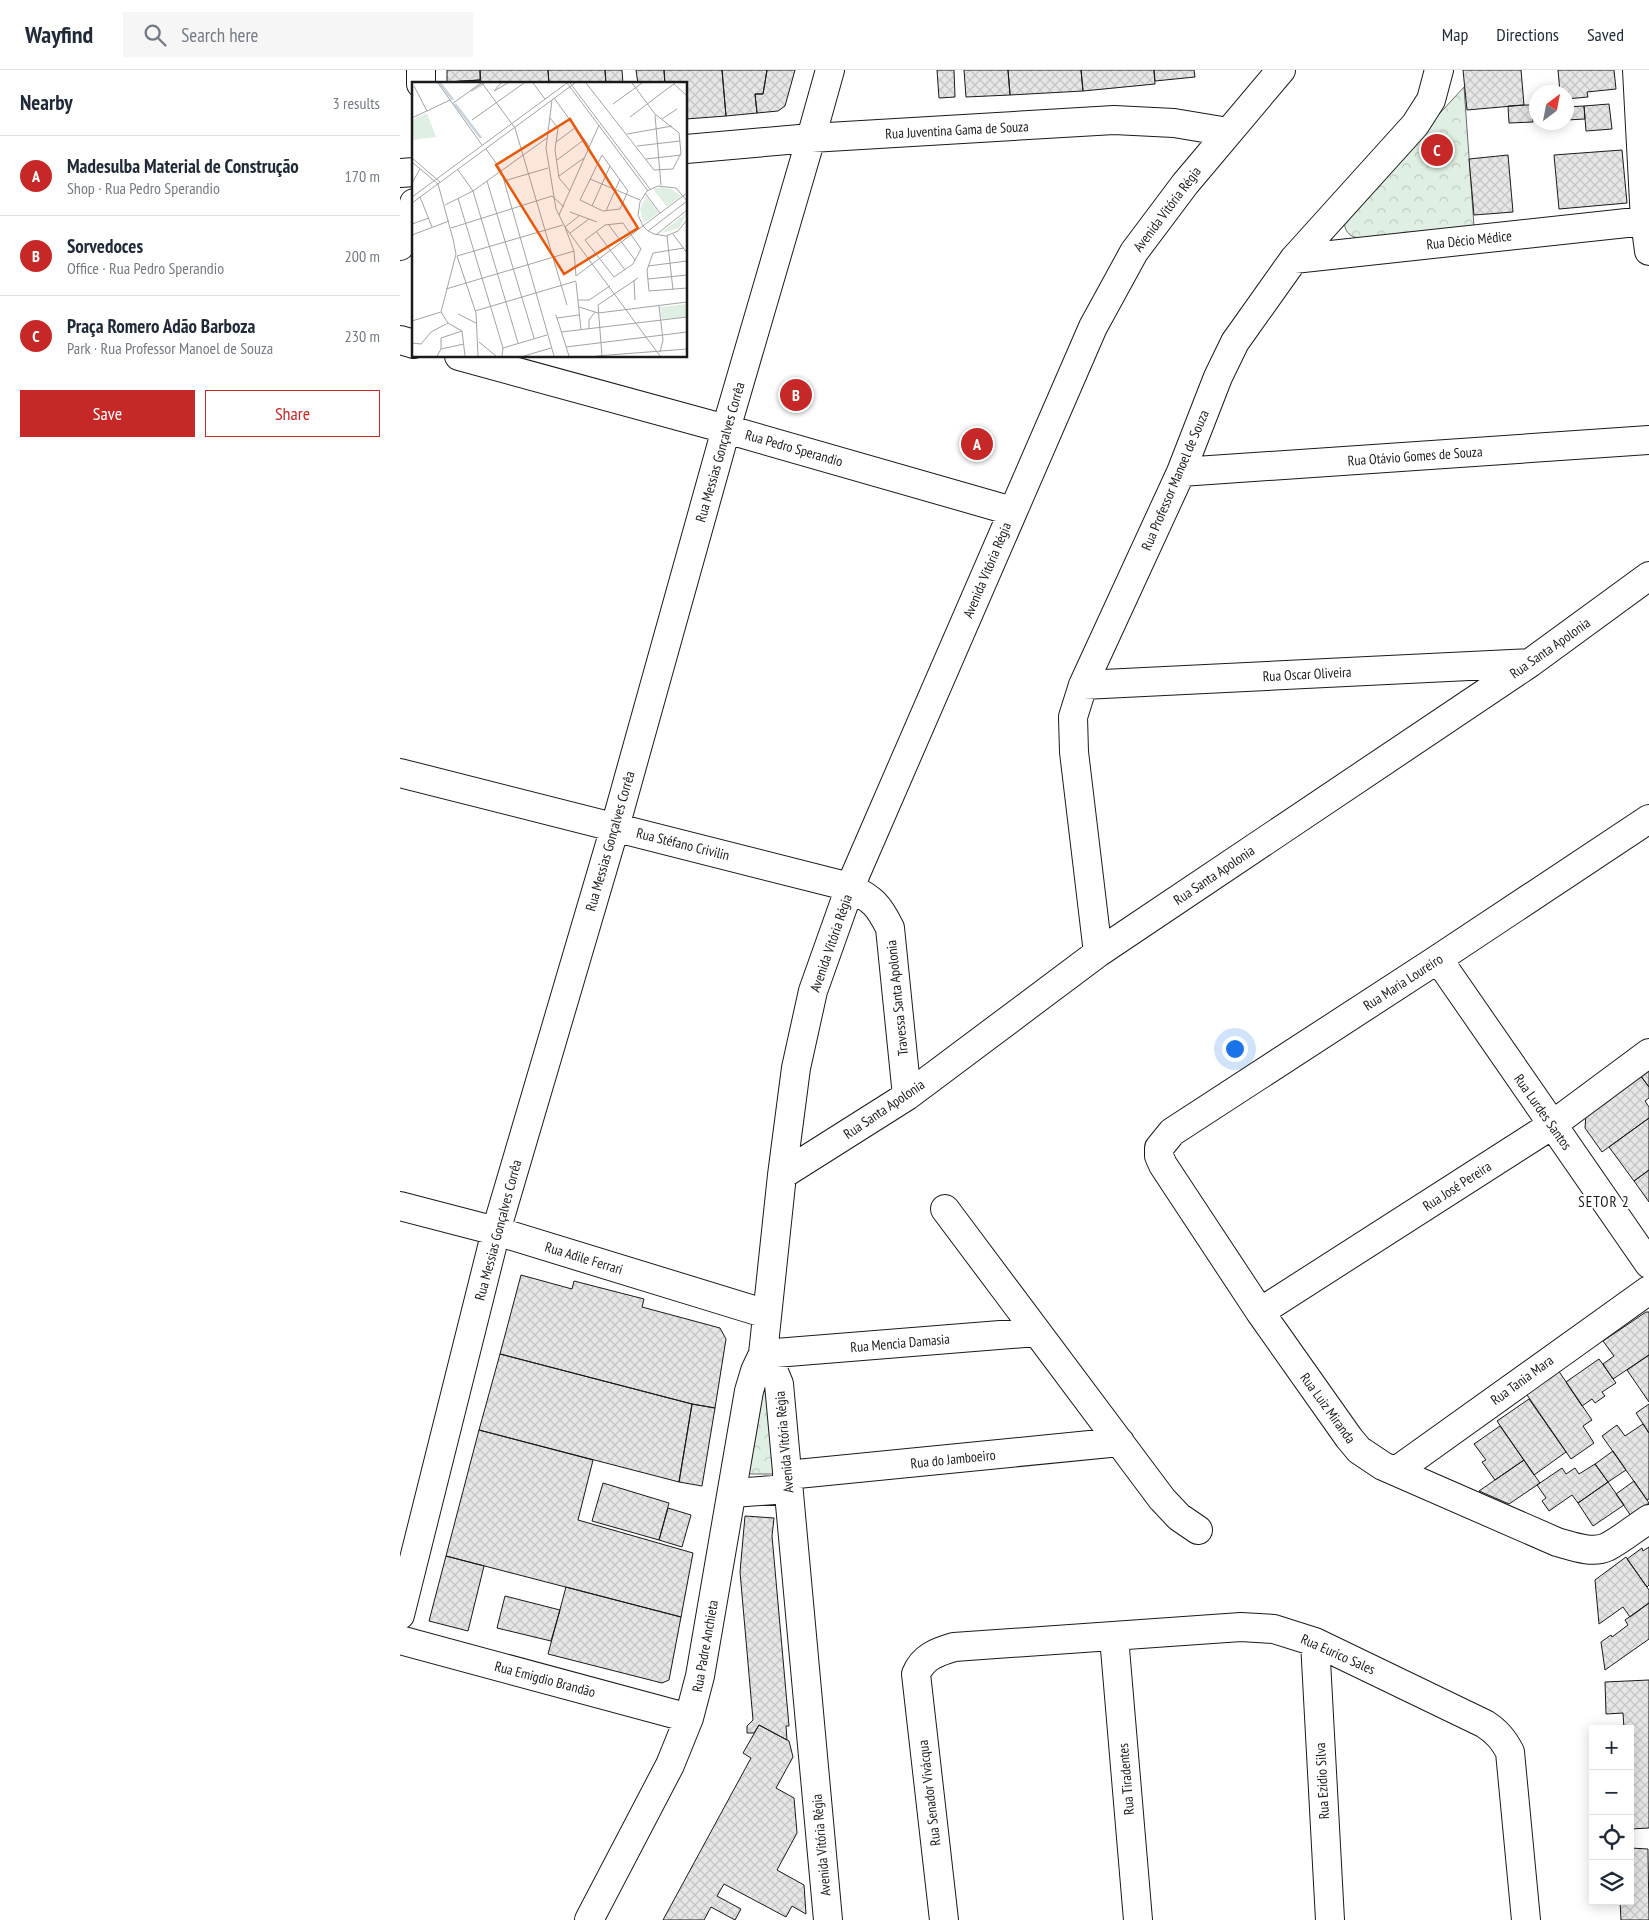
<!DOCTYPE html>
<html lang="en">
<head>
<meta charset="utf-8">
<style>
	body { margin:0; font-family:"PT Sans Narrow",sans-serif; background:#f6f6f7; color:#1f2937 }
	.controls { position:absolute; right:15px; bottom:15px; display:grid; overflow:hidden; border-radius:0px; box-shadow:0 2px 12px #0003 }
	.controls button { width:45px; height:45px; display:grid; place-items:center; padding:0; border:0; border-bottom:1px solid #e0e1e3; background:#fff; color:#1f2937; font:25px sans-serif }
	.compass { position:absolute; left:1129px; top:15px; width:45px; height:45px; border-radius:50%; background:#fff; box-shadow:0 2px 12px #0003; rotate:32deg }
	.you { position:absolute; left:834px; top:978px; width:18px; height:18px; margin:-12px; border:4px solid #fff; border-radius:50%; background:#1a73e8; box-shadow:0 0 0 8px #1a73e833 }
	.badge { display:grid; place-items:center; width:32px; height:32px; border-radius:50%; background:#c62828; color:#fff; font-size:16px; font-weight:700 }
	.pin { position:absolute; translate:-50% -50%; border:2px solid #fff; box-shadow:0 1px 5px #0006 }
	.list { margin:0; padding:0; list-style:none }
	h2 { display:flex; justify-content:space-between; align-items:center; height:65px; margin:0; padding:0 20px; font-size:21px }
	h2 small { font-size:16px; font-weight:400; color:#747a83 }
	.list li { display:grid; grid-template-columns:32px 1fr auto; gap:15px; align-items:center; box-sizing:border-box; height:80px; padding:0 20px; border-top:1px solid #e0e1e3 }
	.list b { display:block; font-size:19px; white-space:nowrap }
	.list p { margin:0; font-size:16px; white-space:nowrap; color:#747a83 }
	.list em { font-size:16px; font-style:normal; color:#747a83 }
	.actions { display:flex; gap:10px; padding:15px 20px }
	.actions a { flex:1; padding:11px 0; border:1px solid #c62828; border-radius:0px; text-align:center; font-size:18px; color:#c62828 }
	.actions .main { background:#c62828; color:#fff }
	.icon { flex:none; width:28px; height:28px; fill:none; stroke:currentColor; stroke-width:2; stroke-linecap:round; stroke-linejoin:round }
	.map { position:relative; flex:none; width:1249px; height:1850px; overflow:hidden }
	header { display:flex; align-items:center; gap:30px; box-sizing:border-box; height:70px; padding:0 25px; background:#fff; border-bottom:1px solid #e0e1e3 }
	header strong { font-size:24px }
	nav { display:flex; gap:28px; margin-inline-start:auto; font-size:18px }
	.search { width:350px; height:45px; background:#f6f6f7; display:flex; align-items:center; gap:12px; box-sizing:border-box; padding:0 18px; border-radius:0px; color:#747a83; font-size:19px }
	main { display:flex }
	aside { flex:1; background:#fff }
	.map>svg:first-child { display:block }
	.park { fill:url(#park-crowns); stroke:#6a6a6a }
	.building { fill:url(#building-cross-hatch); stroke:#1a1a1a }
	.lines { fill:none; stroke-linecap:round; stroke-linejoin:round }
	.minor-casing { stroke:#1a1a1a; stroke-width:30 }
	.minor { stroke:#fff; stroke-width:28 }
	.labels { text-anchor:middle; stroke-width:4; stroke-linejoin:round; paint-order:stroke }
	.street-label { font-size:14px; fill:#1a1a1a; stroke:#fff }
	.neighbourhood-label { font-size:15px; letter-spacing:1px; fill:#1a1a1a; stroke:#fff }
	.inset-river { fill:none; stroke:#c6d2dc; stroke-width:2.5 }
	.inset-road { fill:none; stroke:#a3a3a3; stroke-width:1 }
	.view { fill:#e8590c; fill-opacity:0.15; stroke:#e8590c; stroke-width:2.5 }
	.inset-edge { fill:none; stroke:#1a1a1a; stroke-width:2.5 }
</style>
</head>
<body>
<header>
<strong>Wayfind</strong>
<div class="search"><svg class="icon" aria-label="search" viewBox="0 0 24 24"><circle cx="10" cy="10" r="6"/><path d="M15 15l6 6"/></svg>Search here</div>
<nav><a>Map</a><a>Directions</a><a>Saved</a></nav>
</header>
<main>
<aside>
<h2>Nearby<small>3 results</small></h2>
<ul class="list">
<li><span class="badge">A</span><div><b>Madesulba Material de Construção</b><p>Shop · Rua Pedro Sperandio</p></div><em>170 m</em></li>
<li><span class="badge">B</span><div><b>Sorvedoces</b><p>Office · Rua Pedro Sperandio</p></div><em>200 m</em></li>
<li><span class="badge">C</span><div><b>Praça Romero Adão Barboza</b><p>Park · Rua Professor Manoel de Souza</p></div><em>230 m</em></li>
</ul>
<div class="actions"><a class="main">Save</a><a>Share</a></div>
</aside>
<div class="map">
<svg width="1249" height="1850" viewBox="0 0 1249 1850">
	<defs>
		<pattern id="park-crowns" width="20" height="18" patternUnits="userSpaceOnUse" patternTransform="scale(1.25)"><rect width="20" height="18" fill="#e0efe3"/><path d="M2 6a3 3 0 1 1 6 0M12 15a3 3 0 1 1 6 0" fill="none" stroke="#c0ccc2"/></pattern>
		<pattern id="building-cross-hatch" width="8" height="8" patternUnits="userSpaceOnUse" patternTransform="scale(1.25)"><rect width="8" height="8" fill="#e6e6e6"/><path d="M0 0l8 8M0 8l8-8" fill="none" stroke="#c5c5c5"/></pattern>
	</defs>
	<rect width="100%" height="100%" fill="#fff"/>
	<!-- park -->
	<path class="park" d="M 1064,17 L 1074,156 L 963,168 C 947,169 940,156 948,143 Z
		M 365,1309 L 374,1404 L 351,1404 L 349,1403 L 363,1316 Z"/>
	<!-- building -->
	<path class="building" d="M 47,0 L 80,0 L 80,10 L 47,12 Z
		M 80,0 L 148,0 L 149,14 L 81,14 Z
		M 148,0 L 205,0 L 206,14 L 149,14 Z
		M 205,0 L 222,0 L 223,14 L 206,14 Z
		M 236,0 L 264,0 L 265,14 L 238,14 Z
		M 264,0 L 322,0 L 326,46 L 286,49 L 286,14 L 265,14 Z
		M 322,0 L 367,0 L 363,24 L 355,24 L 357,43 L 326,46 Z
		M 367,0 L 395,0 L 385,36 L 378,41 L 357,43 L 355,24 L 363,24 Z
		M 537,0 L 554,0 L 555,27 L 539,28 Z
		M 564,0 L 608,0 L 610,25 L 566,27 Z
		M 608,0 L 681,0 L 683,21 L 610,25 Z
		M 681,0 L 754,0 L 755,14 L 683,21 Z
		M 754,0 L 794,0 L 795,7 L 755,11 Z
		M 1063,0 L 1121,0 L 1124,35 L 1067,40 Z
		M 1158,0 L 1214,0 L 1216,19 L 1187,22 L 1188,27 L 1166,29 L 1166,22 L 1160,22 Z
		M 80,10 L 81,14 L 47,14 L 47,12 Z
		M 1209,34 L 1212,59 L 1186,61 L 1184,36 Z
		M 1124,35 L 1131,35 L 1133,52 L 1109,53 L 1108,36 Z
		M 1184,36 L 1185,49 L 1166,50 L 1166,37 Z
		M 1222,80 L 1227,133 L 1159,139 L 1154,85 Z
		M 1108,85 L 1113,142 L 1074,145 L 1069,89 Z
		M 1249,999 L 1249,1017 L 1240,1005 Z
		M 1240,1005 L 1249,1017 L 1249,1028 L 1245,1031 L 1249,1037 L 1249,1048 L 1202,1082 L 1185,1058 L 1186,1044 Z
		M 1249,1048 L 1249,1100 L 1234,1111 L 1209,1077 Z
		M 1249,1100 L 1249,1132 L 1234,1111 Z
		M 121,1205 L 172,1219 L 174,1211 L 244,1229 L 242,1237 L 320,1258 L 326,1269 L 315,1338 L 292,1334 L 100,1284 Z
		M 1246,1242 L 1249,1242 L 1249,1285 L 1213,1309 L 1203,1294 L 1214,1286 L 1203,1271 Z
		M 100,1284 L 292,1334 L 279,1412 L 79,1360 Z
		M 1249,1285 L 1249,1332 L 1227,1300 Z
		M 1199,1289 L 1216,1313 L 1202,1322 L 1205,1326 L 1195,1333 L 1192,1329 L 1182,1336 L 1166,1312 Z
		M 1158,1300 L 1192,1350 L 1183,1356 L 1194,1373 L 1171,1389 L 1125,1322 Z
		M 1129,1329 L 1166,1382 L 1134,1405 L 1097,1351 Z
		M 292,1334 L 315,1338 L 302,1416 L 279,1412 Z
		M 1249,1334 L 1249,1363 L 1236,1343 Z
		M 1243,1354 L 1249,1363 L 1249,1429 L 1247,1430 L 1202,1366 L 1217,1355 L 1225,1366 Z
		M 1100,1356 L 1124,1390 L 1095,1410 L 1082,1392 L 1086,1390 L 1074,1374 Z
		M 79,1360 L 193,1390 L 178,1450 L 293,1483 L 281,1547 L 46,1486 Z
		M 1213,1381 L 1226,1400 L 1208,1412 L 1195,1394 Z
		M 1124,1390 L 1140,1413 L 1109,1434 L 1079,1421 Z
		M 1195,1394 L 1208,1412 L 1178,1433 L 1172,1425 L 1149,1441 L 1142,1431 L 1146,1428 L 1137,1415 L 1162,1398 L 1166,1404 L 1175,1398 L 1179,1404 Z
		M 1234,1411 L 1249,1433 L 1231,1446 L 1216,1424 Z
		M 1208,1412 L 1224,1435 L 1193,1456 L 1178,1433 Z
		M 203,1413 L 269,1433 L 259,1470 L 192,1451 Z
		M 268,1438 L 291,1445 L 282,1477 L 259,1470 Z
		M 345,1446 L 374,1448 L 372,1466 L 389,1656 L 386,1656 L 387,1670 L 359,1655 L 354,1663 L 347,1663 L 347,1656 L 353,1650 L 340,1502 Z
		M 1249,1477 L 1249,1515 L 1247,1517 L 1227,1489 L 1242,1478 L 1243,1481 Z
		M 46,1486 L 84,1496 L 68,1561 L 29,1551 Z
		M 1226,1487 L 1249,1520 L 1249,1533 L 1230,1547 L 1223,1537 L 1199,1554 L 1195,1510 Z
		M 166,1517 L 281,1547 L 269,1610 L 262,1613 L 148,1584 Z
		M 105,1526 L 160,1540 L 151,1571 L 97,1558 Z
		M 1249,1533 L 1249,1569 L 1205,1600 L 1201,1572 L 1211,1565 L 1212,1567 L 1228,1555 L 1225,1550 Z
		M 1249,1610 L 1249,1758 L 1230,1759 L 1230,1659 L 1224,1659 L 1223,1643 L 1206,1644 L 1205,1612 Z
		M 359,1655 L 389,1671 L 393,1687 L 376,1718 L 394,1728 L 397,1763 L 377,1800 L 404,1815 L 406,1844 L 392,1836 L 386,1847 L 324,1814 L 317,1826 L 341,1839 L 335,1850 L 311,1837 L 304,1850 L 263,1850 L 351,1688 L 343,1683 Z
		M 1230,1778 L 1248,1779 L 1249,1850 L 1221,1850 L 1220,1831 L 1230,1831 Z"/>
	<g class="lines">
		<!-- minor casing -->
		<g class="minor-casing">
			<path id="minor" d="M 21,0 L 21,14
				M 1237,0 L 1245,151 L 1249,181
				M 286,79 L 411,68 L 714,50 L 774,53 L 828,62
				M 0,103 L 14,102
				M 0,176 L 14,133
				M 894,189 L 1245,151
				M 0,270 L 14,274
				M 59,286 L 326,359 L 612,441
				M 781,402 L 1249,370
				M 683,615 L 1129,593
				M 0,703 L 450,817 C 473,830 478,834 490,858 L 507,1026
				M 1249,749 L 1038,889 L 772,1062 L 759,1078 L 759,1086 L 763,1095 L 860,1242 L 949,1368 L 959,1380 L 983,1396 L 1157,1472 C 1172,1476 1192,1484 1207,1477 C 1221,1470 1235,1458 1249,1449
				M 698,883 L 674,682 L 673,647 L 683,615 L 781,402 L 818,307 L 835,272 L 894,189 L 1015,55 L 1031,30 L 1039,0
				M 1038,889 L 1249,1194
				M 382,1105 L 507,1026 L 698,883 L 1130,593 L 1249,506
				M 0,1136 L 96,1161 L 367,1244
				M 545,1139 L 762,1429 L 779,1447 L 798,1460
				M 860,1242 L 1152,1055 L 1249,983
				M 363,1284 L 637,1262
				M 996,1401 L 1249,1220
				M 387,1405 L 720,1372
				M 332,1423 L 388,1419
				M 0,1545 L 96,1161 L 215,757 L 326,359 L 411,68 L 430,0
				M 714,1567 L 738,1850
				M 0,1570 L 289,1648
				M 915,1572 L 930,1850
				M 189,1850 L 270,1695 L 289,1648 L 300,1606 L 349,1321 L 355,1301 L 363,1284
				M 428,1850 L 379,1314 L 372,1297 L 363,1284 L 382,1105 L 396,998 L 413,921 L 450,817 L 693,257 L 734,182 L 785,114 L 881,0
				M 544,1850 L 516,1604 C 523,1587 537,1582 554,1577 L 841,1557 L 874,1559 L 915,1572 L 1085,1654 C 1097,1662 1103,1669 1110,1682 L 1126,1850"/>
		</g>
		<!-- minor -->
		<use href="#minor" class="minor"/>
	</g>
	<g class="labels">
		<!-- street labels -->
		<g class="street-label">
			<text transform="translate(557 60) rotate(-3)" y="5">Rua Juventina Gama de Souza</text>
			<text transform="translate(767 139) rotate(-53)" y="5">Avenida Vitória Régia</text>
			<text transform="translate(1069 170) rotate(-6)" y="5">Rua Décio Médice</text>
			<text transform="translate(394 378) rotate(16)" y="5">Rua Pedro Sperandio</text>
			<text transform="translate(320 382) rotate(-74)" y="5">Rua Messias Gonçalves Corrêa</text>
			<text transform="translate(1015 386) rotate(-4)" y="5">Rua Otávio Gomes de Souza</text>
			<text transform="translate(775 410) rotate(-67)" y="5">Rua Professor Manoel de Souza</text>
			<text transform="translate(587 500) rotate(-67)" y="5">Avenida Vitória Régia</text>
			<text transform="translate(1150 578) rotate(-35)" y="5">Rua Santa Apolonia</text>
			<text transform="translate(907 604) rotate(-3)" y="5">Rua Oscar Oliveira</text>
			<text transform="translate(210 771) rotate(-74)" y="5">Rua Messias Gonçalves Corrêa</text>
			<text transform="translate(283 774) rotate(14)" y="5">Rua Stéfano Crivilin</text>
			<text transform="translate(814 805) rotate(-34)" y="5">Rua Santa Apolonia</text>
			<text transform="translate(431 873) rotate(-71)" y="5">Avenida Vitória Régia</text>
			<text transform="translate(1003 912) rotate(-33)" y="5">Rua Maria Loureiro</text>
			<text transform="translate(497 928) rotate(-96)" y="5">Travessa Santa Apolonia</text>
			<text transform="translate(484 1039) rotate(-34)" y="5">Rua Santa Apolonia</text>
			<text transform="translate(1143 1042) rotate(55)" y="5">Rua Lurdes Santos</text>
			<text transform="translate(1057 1116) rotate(-33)" y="5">Rua José Pereira</text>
			<text transform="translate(98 1160) rotate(-75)" y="5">Rua Messias Gonçalves Corrêa</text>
			<text transform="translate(184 1188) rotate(17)" y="5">Rua Adile Ferrari</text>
			<text transform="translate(500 1273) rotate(-5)" y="5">Rua Mencia Damasia</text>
			<text transform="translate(1122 1310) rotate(-36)" y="5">Rua Tania Mara</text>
			<text transform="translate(928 1338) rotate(54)" y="5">Rua Luiz Miranda</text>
			<text transform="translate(384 1372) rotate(-95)" y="5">Avenida Vitória Régia</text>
			<text transform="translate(553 1389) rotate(-6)" y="5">Rua do Jamboeiro</text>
			<text transform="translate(305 1576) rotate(-80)" y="5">Rua Padre Anchieta</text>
			<text transform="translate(938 1584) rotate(24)" y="5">Rua Eurico Sales</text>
			<text transform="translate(145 1609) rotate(15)" y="5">Rua Emigdio Brandão</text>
			<text transform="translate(726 1709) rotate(-95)" y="5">Rua Tiradentes</text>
			<text transform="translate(922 1711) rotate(-93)" y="5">Rua Ezidio Silva</text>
			<text transform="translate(529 1723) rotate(-97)" y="5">Rua Senador Vivácqua</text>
			<text transform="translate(421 1775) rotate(-95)" y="5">Avenida Vitória Régia</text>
		</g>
		<!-- neighbourhood labels -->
		<g class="neighbourhood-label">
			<text x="1204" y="1137">SETOR 2</text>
		</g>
	</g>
	<!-- overview -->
	<g transform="translate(12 12)">
		<rect width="275" height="275" fill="#fff"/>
		<path d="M 15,31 L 24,55 L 0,58 L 0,38 Z" fill="#e0efe3"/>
		<path d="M 249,105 L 259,107 L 269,114 L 255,125 L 241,107 ZM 234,114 L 247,131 L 232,141 L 228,127 ZM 275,131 L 267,146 L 250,151 L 250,150 ZM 275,222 L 275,235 L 250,237 L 248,225 Z" fill="#e0efe3"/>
		<path class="inset-river" d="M 28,1 L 41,18M 59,9 L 72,1M 43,22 L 69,56"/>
		<path class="inset-road" d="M 26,1 L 70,63M 70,1 L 103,46 L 155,223M 89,1 L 82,9 L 96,1M 121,1 L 133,17M 155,1 L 236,109M 158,1 L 238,107M 174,1 L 242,88 L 261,87 L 269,71 L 267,51 L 243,32 L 220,1M 262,2 L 275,14M 2,4 L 15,29M 142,16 L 177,64M 140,18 L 134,66 L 144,127 L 153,145 L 248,274M 40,22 L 69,1M 201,22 L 230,1M 243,33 L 249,103M 218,35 L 263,1M 0,36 L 38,18M 138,36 L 146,46 L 143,68 L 147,96 L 158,109M 250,37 L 265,27M 60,38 L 112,1M 215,52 L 260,44M 144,60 L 163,46M 225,64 L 268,59M 74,67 L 89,88 L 142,274M 190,73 L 216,109 L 208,127 L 191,129 L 168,118 ZM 0,76 L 28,100M 234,77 L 269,73M 145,78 L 173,57M 0,80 L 26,102 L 41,157 L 44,172 L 29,230M 46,88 L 61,109 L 106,261M 147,94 L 172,76M 178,97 L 228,118M 75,99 L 122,256M 92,99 L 136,86M 0,101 L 8,87M 233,111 L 248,131M 0,115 L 155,1M 8,115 L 20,145M 46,116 L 91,266 L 90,274M 0,121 L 163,1M 33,123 L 61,109 L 135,56M 180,124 L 198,84M 194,129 L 208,97M 158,130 L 185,140M 147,133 L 187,43M 211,141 L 229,167 L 221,182 L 202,195 L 173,158 L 193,143 ZM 0,142 L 17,136M 196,142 L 223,178M 153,145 L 162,169 L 164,194M 153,145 L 167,134M 39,146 L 140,114 L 152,125M 184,149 L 213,188M 236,149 L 275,119 L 264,106 L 246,104 L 235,109 L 228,120 L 226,133 L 231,144 L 236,149 L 237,149 L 242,152 L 254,154 L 266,149 L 275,138M 158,151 L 177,137M 245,152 L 275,128M 261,152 L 275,171M 0,153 L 37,139M 255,154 L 261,208M 272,166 L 241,171 L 235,188 L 237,209 L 275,206M 45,174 L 151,143M 45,174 L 64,231 L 66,274M 236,184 L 275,179M 164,194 L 275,111M 236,197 L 275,193M 222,198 L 223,218M 164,200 L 169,248M 34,207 L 162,169M 166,218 L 177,218 L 198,204M 247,224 L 251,258 L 248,270M 167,225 L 186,231 L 275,220M 63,229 L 164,199M 29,230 L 36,241 L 50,249 L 53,274M 46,232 L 64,241M 144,233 L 157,274M 145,236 L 167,233M 0,239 L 29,230M 177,247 L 177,238 L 183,230M 149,250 L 275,235M 67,260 L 84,274M 0,261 L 9,262 L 19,250 L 36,241M 154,265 L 275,250M 91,266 L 135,253M 29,267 L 52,262M 25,274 L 29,267 L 29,256 L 50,249M 112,274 L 139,266M 184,274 L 275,267M 190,274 L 186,223 L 226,196"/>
		<path class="view" d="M 158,37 L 226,146 L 152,192 L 84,83 Z"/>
		<rect width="275" height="275" class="inset-edge"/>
	</g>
</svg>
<div class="controls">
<button>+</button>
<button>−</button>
<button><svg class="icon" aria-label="locate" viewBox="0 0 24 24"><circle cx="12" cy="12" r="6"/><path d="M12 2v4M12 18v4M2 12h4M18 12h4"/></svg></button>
<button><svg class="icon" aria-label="layers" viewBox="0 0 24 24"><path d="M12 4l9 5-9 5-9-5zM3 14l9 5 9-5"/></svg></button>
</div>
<svg class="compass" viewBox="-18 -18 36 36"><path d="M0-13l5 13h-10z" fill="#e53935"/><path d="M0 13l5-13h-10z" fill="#747a83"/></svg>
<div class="you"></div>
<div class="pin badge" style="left:577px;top:374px">A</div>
<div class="pin badge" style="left:396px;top:325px">B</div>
<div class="pin badge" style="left:1037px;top:80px">C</div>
</div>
</main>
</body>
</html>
